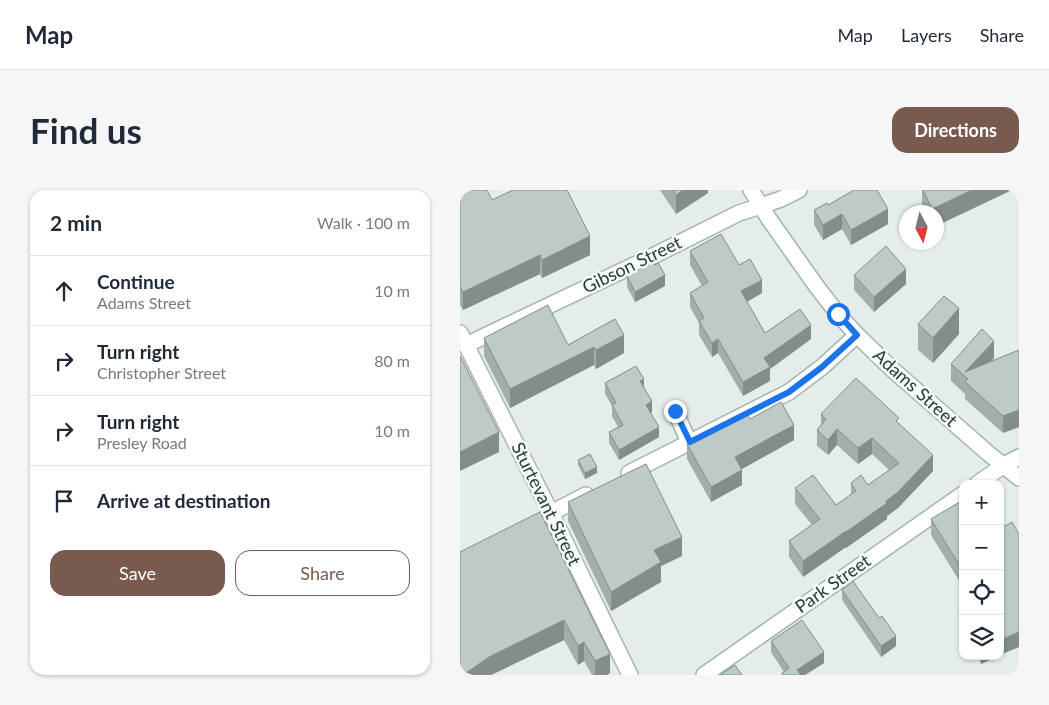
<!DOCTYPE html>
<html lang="en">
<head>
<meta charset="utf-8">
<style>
	body { margin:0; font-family:Lato,sans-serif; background:#f6f6f7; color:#1f2937 }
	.controls { position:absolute; right:15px; bottom:15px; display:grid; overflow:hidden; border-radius:10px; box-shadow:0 1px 4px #0004 }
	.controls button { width:45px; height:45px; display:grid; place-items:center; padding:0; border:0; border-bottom:1px solid #e0e1e3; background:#fff; color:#1f2937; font:25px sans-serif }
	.compass { position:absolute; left:439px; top:15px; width:45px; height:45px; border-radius:50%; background:#fff; box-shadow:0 1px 4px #0004; rotate:173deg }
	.stop { position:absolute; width:15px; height:15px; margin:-11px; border:4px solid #1a73e8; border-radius:50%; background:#fff }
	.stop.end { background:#1a73e8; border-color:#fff; box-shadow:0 1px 5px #0008 }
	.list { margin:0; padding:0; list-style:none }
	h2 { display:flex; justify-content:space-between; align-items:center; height:65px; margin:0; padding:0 20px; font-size:21px }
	h2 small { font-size:16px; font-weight:400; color:#747a83 }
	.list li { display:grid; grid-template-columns:32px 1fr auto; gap:15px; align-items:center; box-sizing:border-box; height:70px; padding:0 20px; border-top:1px solid #e0e1e3 }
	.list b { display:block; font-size:19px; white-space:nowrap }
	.list p { margin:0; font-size:16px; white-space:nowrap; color:#747a83 }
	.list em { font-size:16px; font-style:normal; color:#747a83 }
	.actions { display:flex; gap:10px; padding:15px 20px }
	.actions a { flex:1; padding:11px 0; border:1px solid #785b4e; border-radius:15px; text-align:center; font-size:18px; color:#785b4e }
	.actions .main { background:#785b4e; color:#fff }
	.icon { flex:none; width:28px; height:28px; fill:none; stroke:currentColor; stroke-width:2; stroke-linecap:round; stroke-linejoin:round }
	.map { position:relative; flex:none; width:559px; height:485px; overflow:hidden; border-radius:15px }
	header { display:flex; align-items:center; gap:30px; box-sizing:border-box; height:70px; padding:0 25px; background:#fff; border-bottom:1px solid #e0e1e3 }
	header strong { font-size:24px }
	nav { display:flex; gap:28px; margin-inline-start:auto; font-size:18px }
	.intro { display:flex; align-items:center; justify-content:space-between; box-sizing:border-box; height:120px; padding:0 30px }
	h1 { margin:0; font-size:35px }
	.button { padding:12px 22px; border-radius:15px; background:#785b4e; color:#fff; font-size:18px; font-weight:700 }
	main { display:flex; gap:30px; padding:0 30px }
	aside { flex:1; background:#fff; border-radius:15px; box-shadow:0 1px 4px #0004 }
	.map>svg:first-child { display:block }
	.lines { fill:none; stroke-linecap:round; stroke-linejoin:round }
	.street-casing { stroke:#a8b5b2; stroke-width:18 }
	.secondary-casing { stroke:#a1b5b0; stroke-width:18 }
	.street { stroke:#fff; stroke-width:15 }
	.secondary { stroke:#fff; stroke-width:15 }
	.wall { fill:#a3aeab }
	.shaded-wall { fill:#848d8b }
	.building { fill:#bdcac7; stroke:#848d8b }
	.route { stroke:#1a73e8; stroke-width:6 }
	.labels { text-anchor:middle; stroke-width:5; stroke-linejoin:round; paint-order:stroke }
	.street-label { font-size:18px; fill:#263d3a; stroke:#f5f9f8 }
</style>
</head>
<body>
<header>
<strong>Map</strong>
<nav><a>Map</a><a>Layers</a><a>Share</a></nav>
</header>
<div class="intro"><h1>Find us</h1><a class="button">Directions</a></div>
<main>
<aside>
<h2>2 min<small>Walk · 100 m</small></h2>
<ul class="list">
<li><svg class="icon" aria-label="ahead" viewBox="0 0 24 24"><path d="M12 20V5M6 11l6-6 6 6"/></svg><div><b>Continue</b><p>Adams Street</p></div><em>10 m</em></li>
<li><svg class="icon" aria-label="right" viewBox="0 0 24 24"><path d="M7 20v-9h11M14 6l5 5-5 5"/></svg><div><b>Turn right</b><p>Christopher Street</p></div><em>80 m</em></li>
<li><svg class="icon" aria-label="right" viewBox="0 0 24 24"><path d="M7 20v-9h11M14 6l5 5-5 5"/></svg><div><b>Turn right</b><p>Presley Road</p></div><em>10 m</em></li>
<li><svg class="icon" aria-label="arrive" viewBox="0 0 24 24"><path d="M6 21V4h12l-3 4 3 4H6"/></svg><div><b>Arrive at destination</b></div></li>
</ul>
<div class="actions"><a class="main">Save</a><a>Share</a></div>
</aside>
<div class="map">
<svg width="559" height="485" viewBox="0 0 559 485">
	<rect width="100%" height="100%" fill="#e5edea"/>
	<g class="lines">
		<!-- street casing -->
		<g class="street-casing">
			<path id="street" d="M 0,143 L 91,323 L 170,485
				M 6,155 L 189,68 L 279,23 L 301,16
				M 215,221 L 229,252
				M 169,283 L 329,202 L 362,177 L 397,145
				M 91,323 L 126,305"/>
		</g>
		<!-- secondary casing -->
		<g class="secondary-casing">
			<path id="secondary" d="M 291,0 L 309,29 L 357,97 L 378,124 L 397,145 L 433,180 L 529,264 L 559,288
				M 301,16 L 321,9 L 339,0
				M 517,294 L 544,275 L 559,267
				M 244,485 L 503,304"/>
		</g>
		<!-- street -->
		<use href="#street" class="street"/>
		<!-- secondary -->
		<use href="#secondary" class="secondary"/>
	</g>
	<!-- wall -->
	<path class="wall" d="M 0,0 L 32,10 L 130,65 L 82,88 L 80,84 L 3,120 L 0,115 Z
		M 200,0 L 248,0 L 248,3 L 216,24 Z
		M 462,0 L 552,0 L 476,36 L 476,22 L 465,22 L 462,17 Z
		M 368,15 L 428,34 L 391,55 L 382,39 L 363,50 L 354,35 L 354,20 Z
		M 230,61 L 279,75 L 302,103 L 287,112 L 305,143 L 351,149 L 310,179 L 310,191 L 283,206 L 258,163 L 252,167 L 239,145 L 239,133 L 230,117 L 230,103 L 242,96 L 230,75 Z
		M 195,75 L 205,96 L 175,112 L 167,97 L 167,86 Z
		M 394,85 L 446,94 L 414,122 L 394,100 Z
		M 155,129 L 164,163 L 136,179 L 134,175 L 50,218 L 24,166 L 24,148 L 108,155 Z
		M 458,134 L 499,144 L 473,173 L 458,160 Z
		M 559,160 L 543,243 L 505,209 L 505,204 L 491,191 L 491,174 L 534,168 L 530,172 Z
		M 145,193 L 184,197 L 192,222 L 191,223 L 199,247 L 159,270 L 149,253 L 149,242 L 158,237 L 152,226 L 152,216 L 145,204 Z
		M 361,224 L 439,234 L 473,281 L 438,318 L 427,326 L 427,329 L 386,358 L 386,357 L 343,387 L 329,367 L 329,351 L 352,335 L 335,314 L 335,298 L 376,315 L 391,305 L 391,293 L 408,295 L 429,280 L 412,264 L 398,274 L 377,255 L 368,265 L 357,256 L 357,240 L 361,235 Z
		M 290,229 L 334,250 L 281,279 L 282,295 L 251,312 L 227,269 L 227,254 Z
		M 118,270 L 137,283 L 125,289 L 118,275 Z
		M 503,310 L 503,397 L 471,345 L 471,329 Z
		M 108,312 L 222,366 L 201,376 L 201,392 L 151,421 L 108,331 Z
		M 80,322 L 150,483 L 147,485 L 132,485 L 124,471 L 118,475 L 104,450 L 31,485 L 0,485 L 0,362 Z
		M 382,400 L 436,456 L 421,467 L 382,410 Z
		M 311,451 L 364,473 L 345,485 L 322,485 L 322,483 L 324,482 L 311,462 Z
		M 518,466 L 538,466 L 521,474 Z"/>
	<!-- shaded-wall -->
	<path class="shaded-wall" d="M 223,0 L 248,0 L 248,3 L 216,24 L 216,5 Z
		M 512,0 L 552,0 L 476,36 L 476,22 L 472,22 L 472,19 Z
		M 428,19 L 428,34 L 391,55 L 391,40 Z
		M 382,24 L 382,39 L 363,50 L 363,35 Z
		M 130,46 L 130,65 L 82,88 L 82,70 Z
		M 80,65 L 80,84 L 3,120 L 3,102 Z
		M 446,79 L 446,94 L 414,122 L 414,107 Z
		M 205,85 L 205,96 L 175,112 L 175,102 Z
		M 302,90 L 302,103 L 281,115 L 281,101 Z
		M 499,118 L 499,144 L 473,173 L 473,148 Z
		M 351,135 L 351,149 L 310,179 L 310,191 L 283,206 L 283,192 L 304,168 Z
		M 164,145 L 164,163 L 136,179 L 136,160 Z
		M 258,149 L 258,163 L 252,167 L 252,153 Z
		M 534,151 L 534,168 L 509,196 L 505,182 Z
		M 134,157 L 134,175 L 50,218 L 50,199 Z
		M 184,189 L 184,200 L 180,191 Z
		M 192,211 L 192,222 L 186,225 L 186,215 Z
		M 559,220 L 559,237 L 543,243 L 543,226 Z
		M 334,235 L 334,250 L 275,283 L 275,267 Z
		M 199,237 L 199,247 L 159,270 L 159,260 Z
		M 377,239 L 377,255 L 368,265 L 368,250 Z
		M 39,242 L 39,262 L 0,281 L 0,262 Z
		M 412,248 L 412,264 L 398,274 L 398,258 Z
		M 473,265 L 473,281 L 438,318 L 427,326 L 427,329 L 386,358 L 386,342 L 426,311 Z
		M 137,277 L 137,283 L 125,289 L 125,283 Z
		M 282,280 L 282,295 L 251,312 L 251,297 Z
		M 386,341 L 386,357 L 343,387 L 343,371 Z
		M 222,347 L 222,366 L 201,376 L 201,392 L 151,421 L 151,402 L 194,360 Z
		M 104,430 L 104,450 L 31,485 L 3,485 L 29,467 Z
		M 559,442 L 559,457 L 540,465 L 540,450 Z
		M 436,446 L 436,456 L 421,467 L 421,456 Z
		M 124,452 L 124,471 L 118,475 L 118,456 Z
		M 364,462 L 364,473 L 345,485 L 337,485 L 337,480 Z
		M 150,464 L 150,483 L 147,485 L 135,485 L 135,471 Z
		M 521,466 L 538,466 L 521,474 Z"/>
	<!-- building -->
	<path class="building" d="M 0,0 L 27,0 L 32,10 L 53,0 L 107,0 L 130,46 L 82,70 L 80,65 L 3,102 L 0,96 Z
		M 213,0 L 223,0 L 216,5 Z
		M 394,0 L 417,0 L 428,19 L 391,40 L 382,24 L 363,35 L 354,20 L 367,13 L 368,15 Z
		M 463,0 L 512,0 L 472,19 Z
		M 261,44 L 279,75 L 290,69 L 302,90 L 281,101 L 305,143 L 340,119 L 351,135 L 304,168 L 310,177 L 283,192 L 258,149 L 252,153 L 239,131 L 244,128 L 230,103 L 248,92 L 230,61 Z
		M 426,56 L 446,79 L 414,107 L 394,85 Z
		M 193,72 L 195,75 L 198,73 L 205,85 L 175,102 L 167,86 Z
		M 484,106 L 499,118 L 473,148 L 458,134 Z
		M 88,115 L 108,155 L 155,129 L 164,145 L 136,160 L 134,157 L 50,199 L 24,148 Z
		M 522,139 L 534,151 L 505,182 L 559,160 L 559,220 L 543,226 L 505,192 L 508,189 L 491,174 Z
		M 0,166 L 39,242 L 0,262 Z
		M 176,176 L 184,189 L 180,191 L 192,211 L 186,215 L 199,237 L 159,260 L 149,242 L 163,235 L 152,215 L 156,213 L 145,193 Z
		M 396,188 L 439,228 L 436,231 L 473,265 L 438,302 L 426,311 L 427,313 L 386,342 L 386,341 L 343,371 L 329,351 L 360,329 L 335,298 L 353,285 L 376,315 L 396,301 L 391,293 L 401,285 L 408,295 L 439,273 L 412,248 L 398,258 L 377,239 L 368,250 L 357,240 L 366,229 L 361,224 Z
		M 321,212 L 334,235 L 275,267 L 282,280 L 251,297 L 227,254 L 240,247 L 241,249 L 287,224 L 290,229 Z
		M 130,264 L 137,277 L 125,283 L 118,270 Z
		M 186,274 L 222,347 L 194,360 L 201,372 L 151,402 L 108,312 Z
		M 503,310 L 503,381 L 471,329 Z
		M 80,322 L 150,464 L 135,471 L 124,452 L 118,456 L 104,430 L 29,467 L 3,485 L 0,480 L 0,362 Z
		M 552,332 L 559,344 L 559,442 L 540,450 L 540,339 Z
		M 393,391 L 419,428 L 422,426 L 436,446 L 421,456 L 382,400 Z
		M 342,430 L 364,462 L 337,480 L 341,485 L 323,485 L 322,483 L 329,478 L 311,451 Z
		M 275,475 L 282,485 L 260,485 Z"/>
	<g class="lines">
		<!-- route -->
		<path class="route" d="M 215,221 L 230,252 L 329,202 L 362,177 L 397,145 L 378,124"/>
	</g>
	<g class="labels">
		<!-- street labels -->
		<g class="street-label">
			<text transform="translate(172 75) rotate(-26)" y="6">Gibson Street</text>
			<text transform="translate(455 198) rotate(42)" y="6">Adams Street</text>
			<text transform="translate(86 314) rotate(64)" y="6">Sturtevant Street</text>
			<text transform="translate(373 394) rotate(-35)" y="6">Park Street</text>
		</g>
	</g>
</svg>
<div class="controls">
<button>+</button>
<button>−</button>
<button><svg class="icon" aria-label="locate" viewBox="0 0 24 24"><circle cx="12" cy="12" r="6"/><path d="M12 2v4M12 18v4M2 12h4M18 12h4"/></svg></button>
<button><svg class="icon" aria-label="layers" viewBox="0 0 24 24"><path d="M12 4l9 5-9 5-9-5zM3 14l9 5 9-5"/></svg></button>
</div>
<svg class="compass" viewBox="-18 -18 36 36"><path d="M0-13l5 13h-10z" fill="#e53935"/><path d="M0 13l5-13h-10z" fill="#747a83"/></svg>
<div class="stop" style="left:378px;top:124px"></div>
<div class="stop end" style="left:215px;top:221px"></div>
</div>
</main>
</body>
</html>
